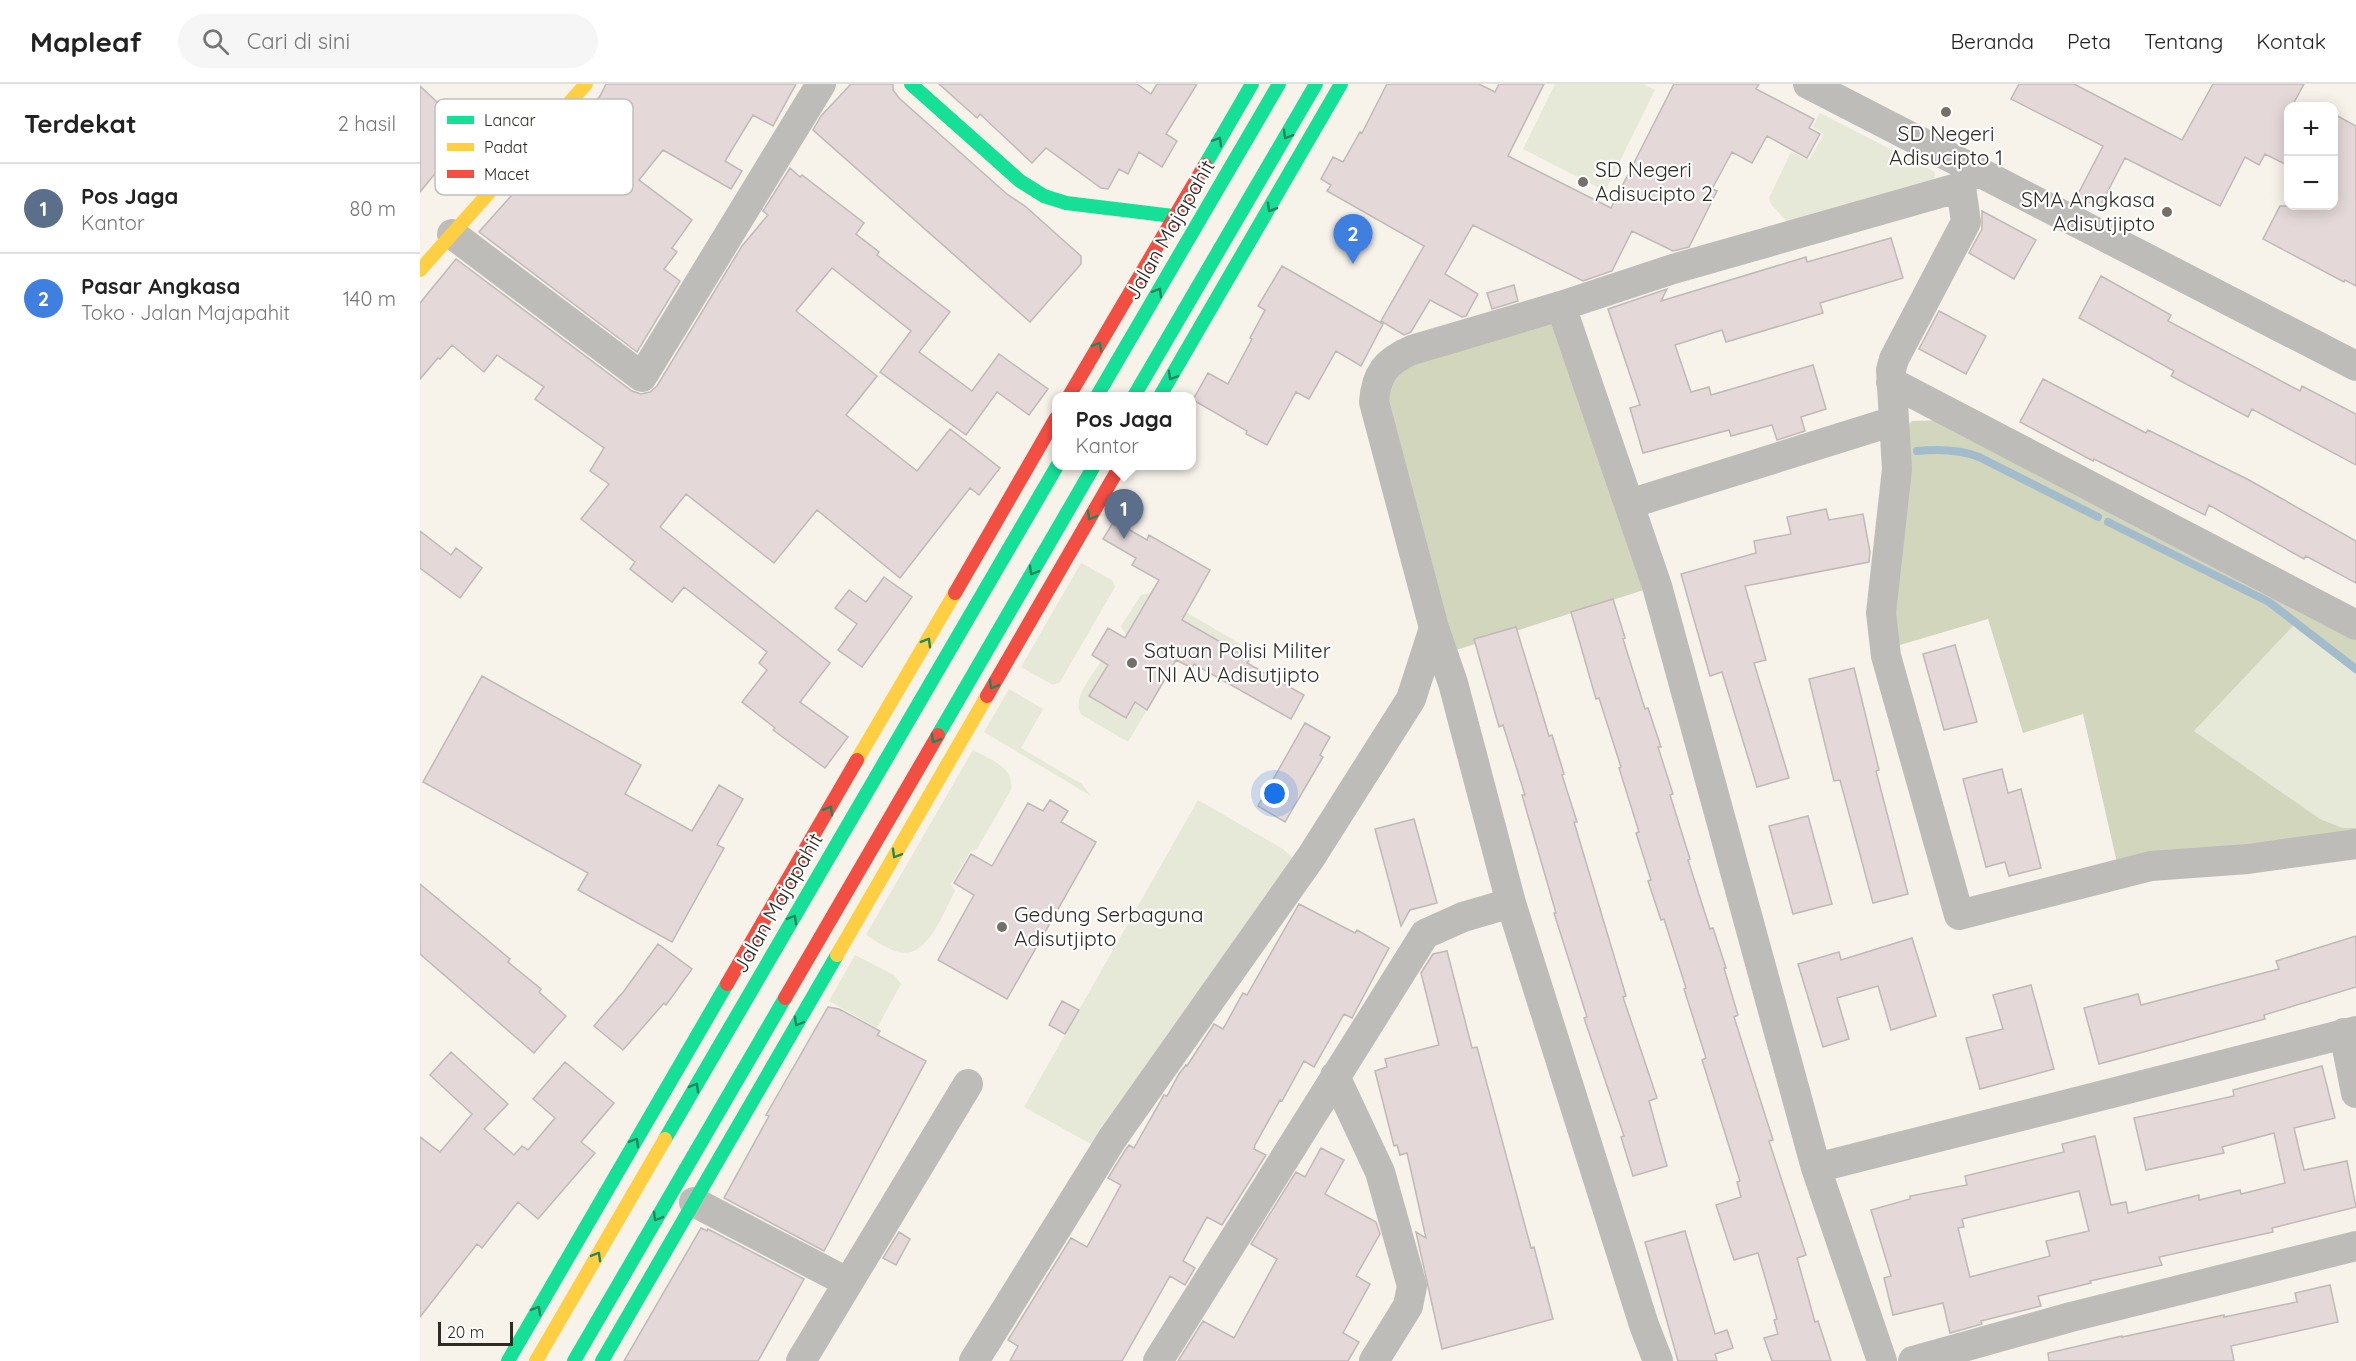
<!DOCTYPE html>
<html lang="id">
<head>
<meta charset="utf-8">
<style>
	body { margin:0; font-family:Quicksand,sans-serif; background:#f6f6f6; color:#222 }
	.controls { position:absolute; right:18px; top:18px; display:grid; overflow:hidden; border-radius:12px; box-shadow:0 3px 15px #0003 }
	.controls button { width:54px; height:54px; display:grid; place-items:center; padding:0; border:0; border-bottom:2px solid #e0e0e0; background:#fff; color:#222; font:30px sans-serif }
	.scale { position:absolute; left:18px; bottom:15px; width:75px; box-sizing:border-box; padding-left:6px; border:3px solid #2e2a24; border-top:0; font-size:16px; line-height:21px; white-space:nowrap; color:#2e2a24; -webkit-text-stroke:4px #fff; paint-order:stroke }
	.you { position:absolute; left:855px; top:710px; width:21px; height:21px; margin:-15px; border:4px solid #fff; border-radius:50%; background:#1a73e8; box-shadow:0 0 0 9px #1a73e833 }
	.badge { display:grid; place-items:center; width:39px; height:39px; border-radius:50%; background:#747069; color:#fff; font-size:20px; font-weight:700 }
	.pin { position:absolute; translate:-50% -50px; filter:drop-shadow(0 2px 3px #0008) }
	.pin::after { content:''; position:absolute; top:32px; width:21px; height:18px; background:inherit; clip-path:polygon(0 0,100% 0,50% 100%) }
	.popup { position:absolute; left:632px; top:308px; width:144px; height:78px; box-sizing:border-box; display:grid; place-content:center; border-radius:12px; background:#fff; filter:drop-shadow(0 2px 4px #0005); font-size:20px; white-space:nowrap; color:#767676 }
	.popup b { font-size:22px; color:#222 }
	.popup::after { content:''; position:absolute; left:50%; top:100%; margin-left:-12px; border:12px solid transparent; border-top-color:#fff }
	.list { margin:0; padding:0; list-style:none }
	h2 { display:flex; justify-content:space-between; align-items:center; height:78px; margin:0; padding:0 24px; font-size:26px }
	h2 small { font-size:20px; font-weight:400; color:#767676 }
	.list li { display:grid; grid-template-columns:39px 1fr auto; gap:18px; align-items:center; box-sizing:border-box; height:90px; padding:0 24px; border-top:2px solid #e0e0e0 }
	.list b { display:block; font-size:22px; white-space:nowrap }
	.list p { margin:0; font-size:20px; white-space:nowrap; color:#767676 }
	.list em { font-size:20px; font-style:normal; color:#767676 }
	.icon { flex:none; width:33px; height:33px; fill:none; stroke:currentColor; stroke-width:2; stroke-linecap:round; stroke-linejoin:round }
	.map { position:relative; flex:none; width:1936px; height:1277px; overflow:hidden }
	header { display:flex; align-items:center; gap:36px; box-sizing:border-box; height:84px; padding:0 30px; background:#fff; border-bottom:2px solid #e0e0e0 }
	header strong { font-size:28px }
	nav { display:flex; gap:33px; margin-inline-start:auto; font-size:21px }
	.search { width:420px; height:54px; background:#f6f6f6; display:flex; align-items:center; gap:15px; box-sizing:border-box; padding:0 21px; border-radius:33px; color:#767676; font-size:22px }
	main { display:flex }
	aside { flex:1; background:#fff }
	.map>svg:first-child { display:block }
	.green { fill:#e6e9d7 }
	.forest { fill:#d1d6bc }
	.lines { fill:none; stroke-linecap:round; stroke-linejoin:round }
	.stream { stroke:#a2bccd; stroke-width:8 }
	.building { fill:#e4d9d8; stroke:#bfb9b7; stroke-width:1.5; fill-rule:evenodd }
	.street { stroke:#bebcb9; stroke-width:30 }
	.fast { stroke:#16e098; stroke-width:14 }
	.slow { stroke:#ffcf43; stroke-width:14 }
	.jam { stroke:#f24e42; stroke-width:14 }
	.oneway { stroke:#22855e }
	.poi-dot { fill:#747069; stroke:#fff; stroke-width:2 }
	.labels { text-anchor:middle; stroke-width:4.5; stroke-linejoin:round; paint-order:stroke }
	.poi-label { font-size:21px; fill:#2e2a24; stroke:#fff; text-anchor:start }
	.street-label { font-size:21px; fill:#2e2a24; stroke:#fff }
	.key { fill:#fff; stroke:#c0bfbd; stroke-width:1.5 }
	.key-label { font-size:16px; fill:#2e2a24 }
</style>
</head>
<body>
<header>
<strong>Mapleaf</strong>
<div class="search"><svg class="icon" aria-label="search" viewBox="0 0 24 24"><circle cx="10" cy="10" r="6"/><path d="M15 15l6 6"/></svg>Cari di sini</div>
<nav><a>Beranda</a><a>Peta</a><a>Tentang</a><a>Kontak</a></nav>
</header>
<main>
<aside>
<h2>Terdekat<small>2 hasil</small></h2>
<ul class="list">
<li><span class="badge" style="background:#5c6f8a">1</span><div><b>Pos Jaga</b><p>Kantor</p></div><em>80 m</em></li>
<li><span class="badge" style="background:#3f7fe0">2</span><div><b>Pasar Angkasa</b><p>Toko · Jalan Majapahit</p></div><em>140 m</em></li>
</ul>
</aside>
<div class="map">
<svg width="1936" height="1277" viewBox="0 0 1936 1277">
	<rect width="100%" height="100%" fill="#f7f2ea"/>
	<!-- green -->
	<path class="green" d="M 1135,0 L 1223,0 L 1235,6 L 1185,107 L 1103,65 Z
		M 1400,29 L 1515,88 L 1514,98 L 1369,140 L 1351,120 L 1349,114 L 1371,68 L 1389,76 L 1404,50 L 1392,43 Z
		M 661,479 L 692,496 L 695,503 L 640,598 L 633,601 L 601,583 Z
		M 732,508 L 829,565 L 832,575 L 829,580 L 827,579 L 830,574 L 771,542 L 724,522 L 706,551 L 701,542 L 721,511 Z
		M 1873,542 L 1936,590 L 1936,744 L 1923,744 L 1900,735 L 1774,647 Z
		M 681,577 L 688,580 L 670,612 L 706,633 L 715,618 L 727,626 L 708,658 L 662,631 C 650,616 673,591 681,577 Z
		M 589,605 L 623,625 L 601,664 L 662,700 L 671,712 L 564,648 Z
		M 553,666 C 569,675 595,683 591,706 L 557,765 L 550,768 L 531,800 L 535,807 C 524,827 507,876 479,868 C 468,866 456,857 446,851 Z
		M 778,716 L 863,765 L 873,774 L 691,1071 L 604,1023 Z
		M 435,871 L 474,891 L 481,900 L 457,944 L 409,917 Z"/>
	<!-- forest -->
	<path class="forest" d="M 1134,240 L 1227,505 L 1033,567 L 964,321 L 967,299 L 983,282 Z
		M 1524,336 L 1936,548 L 1936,590 L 1873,542 L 1774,647 L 1900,735 L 1923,744 L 1936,744 L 1936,751 L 1698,783 L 1663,630 L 1603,649 L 1568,535 L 1473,563 L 1487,342 L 1492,337 Z"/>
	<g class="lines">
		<!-- stream -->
		<path class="stream" d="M 1497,367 C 1518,365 1539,365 1559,373 L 1678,433
			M 1688,438 L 1849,518 L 1936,585"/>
	</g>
	<!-- building -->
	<path class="building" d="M 186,0 L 376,0 L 353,42 L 333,31 L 305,77 L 322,87 L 311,105 L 243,66 L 219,96 L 272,136 L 252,164 L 257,168 L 244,185 L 260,197 L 217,268 L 59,148 L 180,12 Z
		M 431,0 L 473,0 L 473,6 L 479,14 L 588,111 L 605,122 L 661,172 L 661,180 L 610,238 L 393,46 L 401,32 Z
		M 519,0 L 717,0 L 731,10 L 737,0 L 777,0 L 746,50 L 757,57 L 742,83 L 719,68 L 708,90 L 699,85 L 688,105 L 681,104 L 626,64 L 612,79 L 560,30 L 557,34 Z
		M 967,0 L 1059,0 L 1075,8 L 1079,0 L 1124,0 L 1088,72 L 1191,124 L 1254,0 L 1339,0 L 1336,5 L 1394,35 L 1389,44 L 1400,50 L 1387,74 L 1347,52 L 1332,79 L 1312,68 L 1292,105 L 1297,107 L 1269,163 L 1253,167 L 1212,147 L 1192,187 L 1163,197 L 1053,141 L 1025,190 L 1058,210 L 1046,232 L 1042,233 L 1010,216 L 991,248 L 984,251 L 961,237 L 1004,162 L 907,107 L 911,101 L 901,95 L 913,73 L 923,78 L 940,48 L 942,49 Z
		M 1599,0 L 1654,0 L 1762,56 L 1793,0 L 1884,0 L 1872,22 L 1869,22 L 1869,82 L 1845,70 L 1839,81 L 1825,73 L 1800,122 L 1705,74 L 1679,124 L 1657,112 L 1683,62 L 1591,15 Z
		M 0,2 L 49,48 L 0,108 Z
		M 1914,30 L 1936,42 L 1936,202 L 1925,196 L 1924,198 L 1843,155 L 1860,122 L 1914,122 Z
		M 370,84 L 380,93 L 382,91 L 444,139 L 436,150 L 459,168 L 457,171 L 530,228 L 499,268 L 552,307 L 579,270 L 628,305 L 609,331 L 577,308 L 546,351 L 460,288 L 491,247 L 412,184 L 376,227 L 457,292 L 426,331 L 497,387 L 530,345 L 580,384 L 559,411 L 550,404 L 480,494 L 397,426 L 354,479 L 266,410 L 240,443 L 410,579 L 380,618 L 428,653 L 405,684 L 353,646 L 355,644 L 322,618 L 347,586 L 339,579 L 347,568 L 264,503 L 252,518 L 210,485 L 215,478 L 161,435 L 189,400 L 170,387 L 184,364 L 115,315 L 124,303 L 77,271 L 64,288 L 32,261 L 20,275 L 18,274 L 0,295 L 0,219 L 36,175 L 212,307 L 221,310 L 230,308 L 237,302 L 322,162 L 348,131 L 343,127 Z
		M 1562,127 L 1616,156 L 1594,195 L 1549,169 L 1562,145 Z
		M 1471,154 L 1483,194 L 1400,219 L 1403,229 L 1306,258 L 1302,246 L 1255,261 L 1271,308 L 1289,303 L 1291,311 L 1393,281 L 1406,325 L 1381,333 L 1385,347 L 1357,356 L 1352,341 L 1311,352 L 1309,346 L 1223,369 L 1210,324 L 1220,321 L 1188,225 L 1247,205 L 1241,217 L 1386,173 L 1387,178 Z
		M 862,182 L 963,240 L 941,282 L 916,267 L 889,315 L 876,308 L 847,361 L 826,350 L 827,347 L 773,316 L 788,289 L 808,300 L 832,255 L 830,254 L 845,226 L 838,222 Z
		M 1681,192 L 1751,231 L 1748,237 L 1880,307 L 1882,302 L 1936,330 L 1936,381 L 1832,325 L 1828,333 L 1751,292 L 1754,287 L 1659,234 Z
		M 1094,201 L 1098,217 L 1072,225 L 1067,209 Z
		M 1519,227 L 1566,252 L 1546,290 L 1499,265 Z
		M 1623,295 L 1726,349 L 1728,346 L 1829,396 L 1936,457 L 1936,499 L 1886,472 L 1884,475 L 1789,421 L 1785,431 L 1674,375 L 1673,377 L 1600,338 Z
		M 1406,425 L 1409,436 L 1443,430 L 1450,468 L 1449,478 L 1325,502 L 1346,576 L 1334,579 L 1369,694 L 1337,703 L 1302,588 L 1290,592 L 1261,490 L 1336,469 L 1334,457 L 1371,450 L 1367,433 Z
		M 694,437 L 727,456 L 729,451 L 790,486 L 762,536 L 830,575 L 827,579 L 884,611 L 871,635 L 774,580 L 772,584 L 756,576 L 727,626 L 715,618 L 706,634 L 669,612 L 688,581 L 672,571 L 688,544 L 705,554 L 739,496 L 712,481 L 716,474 L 683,455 Z
		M 0,447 L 31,471 L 36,464 L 62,484 L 40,514 L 0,484 Z
		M 464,493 L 492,513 L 442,583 L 418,566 L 437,540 L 415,524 L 429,506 L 446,518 Z
		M 1193,515 L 1205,554 L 1203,555 L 1225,625 L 1228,624 L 1241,663 L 1238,663 L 1253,710 L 1250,711 L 1270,775 L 1268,776 L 1290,845 L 1293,844 L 1306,884 L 1304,884 L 1318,931 L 1314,933 L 1353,1056 L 1349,1057 L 1386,1171 L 1377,1174 L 1395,1238 L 1398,1237 L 1411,1277 L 1352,1277 L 1344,1254 L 1358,1250 L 1354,1236 L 1357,1235 L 1338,1169 L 1314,1176 L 1296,1121 L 1321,1113 L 1317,1098 L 1320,1097 L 1282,976 L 1286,974 L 1264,905 L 1266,904 L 1244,835 L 1241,836 L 1228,797 L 1231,796 L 1216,749 L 1219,748 L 1199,684 L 1201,683 L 1179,614 L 1176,615 L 1151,528 Z
		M 1096,543 L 1129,652 L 1132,651 L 1144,690 L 1142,691 L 1157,738 L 1154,738 L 1206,912 L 1203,913 L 1237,1014 L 1229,1017 L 1247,1082 L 1213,1092 L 1201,1053 L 1204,1052 L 1164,934 L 1167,933 L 1134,829 L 1136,829 L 1102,711 L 1105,711 L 1083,641 L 1079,643 L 1054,555 Z
		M 1535,561 L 1557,638 L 1524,646 L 1503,570 Z
		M 1434,584 L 1459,686 L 1456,687 L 1488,810 L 1453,819 L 1420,696 L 1414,697 L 1389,595 Z
		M 62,592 L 221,681 L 205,710 L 272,747 L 299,701 L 323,715 L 297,761 L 304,764 L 252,858 L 158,806 L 168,789 L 3,698 Z
		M 885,639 L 910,653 L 900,671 L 903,673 L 865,738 L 838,722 Z
		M 1582,685 L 1588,709 L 1601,705 L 1621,784 L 1589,792 L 1585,778 L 1566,783 L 1543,695 Z
		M 630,716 L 648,727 L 641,738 L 676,758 L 587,915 L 518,876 L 554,811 L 534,799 L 551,770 L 572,782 L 608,719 L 623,727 Z
		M 1388,732 L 1412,820 L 1373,830 L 1349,742 Z
		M 994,735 L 1017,819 L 990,826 L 981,842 L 955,745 Z
		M 0,800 L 90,875 L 88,878 L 121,905 L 119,908 L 146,932 L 114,969 L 0,870 Z
		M 879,820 L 935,849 L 937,846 L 969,864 L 932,934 L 924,930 L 894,983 L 884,977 L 862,1017 L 860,1016 L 835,1061 L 834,1065 L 846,1071 L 802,1141 L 787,1133 L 763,1177 L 775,1184 L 765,1201 L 750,1192 L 702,1277 L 590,1277 L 598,1262 L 588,1256 L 651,1154 L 667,1163 L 701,1101 L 688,1094 L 706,1065 L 709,1061 L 714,1064 L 744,1011 L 747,1012 L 759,990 L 766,981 L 767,982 L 794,940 L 803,945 L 823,909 L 827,911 Z
		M 1936,852 L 1936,903 L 1844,931 L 1845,935 L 1679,980 L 1664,924 L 1718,910 L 1721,921 L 1859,885 L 1856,877 Z
		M 1492,854 L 1516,932 L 1471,946 L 1458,902 L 1417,914 L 1429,955 L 1403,963 L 1378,880 L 1419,868 L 1421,876 Z
		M 238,860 L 272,885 L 246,921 L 244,919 L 203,966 L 174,942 L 204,907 Z
		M 1027,867 L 1052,964 L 1057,963 L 1111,1164 L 1114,1163 L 1133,1235 L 1022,1265 L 996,1148 L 1006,1154 L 987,1069 L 980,1071 L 977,1061 L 974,1062 L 955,987 L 967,983 L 965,975 L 1019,961 L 1001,889 L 1013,870 Z
		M 1611,901 L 1634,985 L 1560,1005 L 1546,954 L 1583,945 L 1573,911 Z
		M 642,917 L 659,926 L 645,950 L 629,941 Z
		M 408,923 L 419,925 L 460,947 L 457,951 L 506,977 L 404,1167 L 304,1114 L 349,1032 L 346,1031 Z
		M 31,968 L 88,1020 L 64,1045 L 94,1071 L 102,1062 L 108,1066 L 135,1034 L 113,1015 L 145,978 L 194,1019 L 161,1058 L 175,1069 L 118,1135 L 98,1118 L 62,1164 L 57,1160 L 0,1233 L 0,1053 L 20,1068 L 52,1030 L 10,991 Z
		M 1902,982 L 1915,1034 L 1874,1044 L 1884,1086 L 1927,1077 L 1936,1123 L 1852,1144 L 1853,1148 L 1739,1173 L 1742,1181 L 1670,1197 L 1671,1199 L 1618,1212 L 1621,1222 L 1561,1237 L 1562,1240 L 1530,1249 L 1523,1219 L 1473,1231 L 1464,1194 L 1471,1192 L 1451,1126 L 1490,1115 L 1490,1112 L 1547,1101 L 1545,1092 L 1644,1068 L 1642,1060 L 1675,1052 L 1691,1121 L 1706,1118 L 1708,1129 L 1779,1111 L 1779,1116 L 1820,1106 L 1821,1110 L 1865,1099 L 1854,1049 L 1802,1063 L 1804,1069 L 1726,1086 L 1714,1034 L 1814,1012 L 1813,1006 ZM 1659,1107 L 1669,1147 L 1626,1157 L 1630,1172 L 1550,1193 L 1538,1144 L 1544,1143 L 1542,1135 Z
		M 901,1064 L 924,1076 L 905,1110 L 956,1138 L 960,1150 L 936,1192 L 950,1200 L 923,1249 L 939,1258 L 928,1277 L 758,1277 L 783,1237 L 814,1254 L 857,1175 L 831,1160 L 876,1088 L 885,1093 Z
		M 281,1144 L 287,1147 L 288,1145 L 384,1195 L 338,1277 L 204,1277 Z
		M 1265,1147 L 1295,1250 L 1307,1246 L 1313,1264 L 1295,1270 L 1297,1277 L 1258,1277 L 1225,1158 Z
		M 479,1148 L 490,1155 L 476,1181 L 463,1174 Z
		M 1910,1201 L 1918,1238 L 1811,1262 L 1814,1277 L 1629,1277 L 1628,1269 L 1702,1252 L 1702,1253 L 1804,1231 L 1804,1233 L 1877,1218 L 1875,1209 Z"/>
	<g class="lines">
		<!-- street -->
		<path class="street" d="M 1388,0 L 1936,282
			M 1541,103 L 1546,138 L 1474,275 L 1471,286 L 1477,385 L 1461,529 L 1466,572 L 1539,831 L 1731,782 L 1828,775 L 1936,760
			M 32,150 L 222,293 L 401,0
			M 1141,222 L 1237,502 L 1396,1084 L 1936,947
			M 1471,298 L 1936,541
			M 1209,420 L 1474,337
			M 1924,949 L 1936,1009
			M 915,992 L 960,1088 L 992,1202 L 988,1222 L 954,1277
			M 1396,1084 L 1462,1277
			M 274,1118 L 427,1198
			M 381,1277 L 548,1000
			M 554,1277 L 692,1055 L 891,773 L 991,615 L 1014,544
			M 738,1277 L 1005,850 L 1043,833 L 1091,819
			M 1238,1277 L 1224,1241 L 1091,819 L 1033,599 L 1014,544 L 954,318 C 956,290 966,277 992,266 L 1141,222 L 1253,185 L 1541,103 L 1551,84
			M 1493,1277 L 1651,1233 L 1936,1162"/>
		<!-- fast -->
		<path class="fast" d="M 491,0 L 600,97 L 624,112 L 646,119 L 753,132
			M 785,81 L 832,0
			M 677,312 L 859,0
			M 714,312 L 896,0
			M 740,312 L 921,0
			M 518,651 L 674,382
			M 245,1055 L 637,382
			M 88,1277 L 307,900
			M 154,1277 L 365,914
			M 182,1277 L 417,871"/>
		<!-- slow -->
		<path class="slow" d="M 0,186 L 166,0
			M 437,676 L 535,509
			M 417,871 L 567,612
			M 116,1277 L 245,1055"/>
		<!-- jam -->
		<path class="jam" d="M 649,312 L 785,81
			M 535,509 L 636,334
			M 567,612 L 700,382
			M 307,900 L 437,676
			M 365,914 L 518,651"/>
	</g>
	<!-- one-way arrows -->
	<defs><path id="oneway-chevron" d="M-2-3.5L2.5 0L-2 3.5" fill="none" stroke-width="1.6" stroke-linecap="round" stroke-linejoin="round" transform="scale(1.5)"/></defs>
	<g class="oneway">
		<use href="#oneway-chevron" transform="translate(867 51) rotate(120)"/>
		<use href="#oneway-chevron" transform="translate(798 57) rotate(-59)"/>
		<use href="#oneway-chevron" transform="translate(851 124) rotate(120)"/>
		<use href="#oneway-chevron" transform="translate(738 208) rotate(-60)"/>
		<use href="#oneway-chevron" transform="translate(678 262) rotate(-60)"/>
		<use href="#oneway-chevron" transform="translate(752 292) rotate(120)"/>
		<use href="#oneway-chevron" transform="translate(671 432) rotate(120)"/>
		<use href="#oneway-chevron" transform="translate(613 487) rotate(120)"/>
		<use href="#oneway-chevron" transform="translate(507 558) rotate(-60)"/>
		<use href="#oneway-chevron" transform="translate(573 601) rotate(120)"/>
		<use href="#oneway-chevron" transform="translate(515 655) rotate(120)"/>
		<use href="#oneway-chevron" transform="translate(409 726) rotate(-60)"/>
		<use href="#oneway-chevron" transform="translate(476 770) rotate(120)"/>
		<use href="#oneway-chevron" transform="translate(373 835) rotate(-60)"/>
		<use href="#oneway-chevron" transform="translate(378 938) rotate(120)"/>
		<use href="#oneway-chevron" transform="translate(275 1003) rotate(-60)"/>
		<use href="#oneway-chevron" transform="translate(215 1058) rotate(-60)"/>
		<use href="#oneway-chevron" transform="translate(237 1133) rotate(120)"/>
		<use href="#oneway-chevron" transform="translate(177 1172) rotate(-60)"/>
		<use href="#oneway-chevron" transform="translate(117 1226) rotate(-60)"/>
	</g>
	<!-- markers -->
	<g class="poi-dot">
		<circle cx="1526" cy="28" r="6"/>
		<circle cx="1163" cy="98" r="6"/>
		<circle cx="1747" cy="128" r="6"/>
		<circle cx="712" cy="579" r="6"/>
		<circle cx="582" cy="843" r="6"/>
	</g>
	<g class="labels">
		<!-- poi labels -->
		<g class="poi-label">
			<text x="1526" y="57" text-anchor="middle">SD Negeri<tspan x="1526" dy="24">Adisucipto 1</tspan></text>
			<text x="1175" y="93">SD Negeri<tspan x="1175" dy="24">Adisucipto 2</tspan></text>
			<text x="1735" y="123" text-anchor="end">SMA Angkasa<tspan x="1735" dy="24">Adisutjipto</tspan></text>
			<text x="724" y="574">Satuan Polisi Militer<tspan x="724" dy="24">TNI AU Adisutjipto</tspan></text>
			<text x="594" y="838">Gedung Serbaguna<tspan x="594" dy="24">Adisutjipto</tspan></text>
		</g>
		<!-- street labels -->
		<g class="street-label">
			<text transform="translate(750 146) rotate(-60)" y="7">Jalan Majapahit</text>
			<text transform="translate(358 819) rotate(-60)" y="7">Jalan Majapahit</text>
		</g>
	</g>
	<!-- legend -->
	<rect x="15" y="15" width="198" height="96" rx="9" class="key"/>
	<rect x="27" y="32" width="27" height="8" fill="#16e098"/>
	<rect x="27" y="59" width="27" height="8" fill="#ffcf43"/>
	<rect x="27" y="86" width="27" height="8" fill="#f24e42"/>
	<g class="key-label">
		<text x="64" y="42">Lancar</text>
		<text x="64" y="69">Padat</text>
		<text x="64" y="96">Macet</text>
	</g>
</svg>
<div class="controls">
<button>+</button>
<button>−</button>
</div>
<div class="scale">20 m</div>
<div class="you"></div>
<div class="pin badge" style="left:704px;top:455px;background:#5c6f8a">1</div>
<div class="popup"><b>Pos Jaga</b>Kantor</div>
<div class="pin badge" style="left:933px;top:180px;background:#3f7fe0">2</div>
</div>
</main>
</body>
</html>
